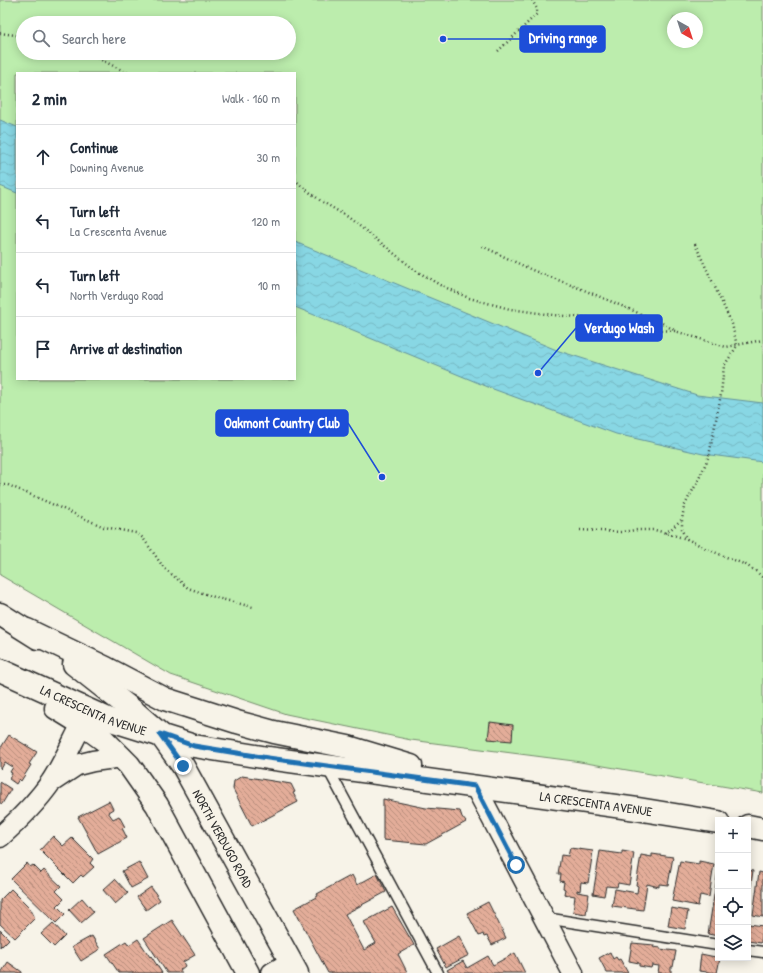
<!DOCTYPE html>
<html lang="en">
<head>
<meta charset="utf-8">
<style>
	body { margin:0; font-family:"Patrick Hand",sans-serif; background:#f2f2f3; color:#1f2937 }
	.controls { position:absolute; right:12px; bottom:12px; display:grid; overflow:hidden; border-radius:0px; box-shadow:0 2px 10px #0003 }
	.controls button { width:36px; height:36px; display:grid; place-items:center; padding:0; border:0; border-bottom:1px solid #e0e1e3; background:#fff; color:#1f2937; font:20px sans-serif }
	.compass { position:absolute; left:667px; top:12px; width:36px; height:36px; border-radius:50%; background:#fff; box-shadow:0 2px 10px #0003; rotate:141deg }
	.stop { position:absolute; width:12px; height:12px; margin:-9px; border:3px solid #1f6fb2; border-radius:50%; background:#fff }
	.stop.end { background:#1f6fb2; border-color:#fff; box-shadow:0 1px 4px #0008 }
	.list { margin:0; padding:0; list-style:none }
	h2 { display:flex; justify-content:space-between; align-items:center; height:52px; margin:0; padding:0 16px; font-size:17px }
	h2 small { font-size:13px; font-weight:400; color:#747a83 }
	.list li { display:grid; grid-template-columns:26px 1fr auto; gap:12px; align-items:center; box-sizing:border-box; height:64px; padding:0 16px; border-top:1px solid #e0e1e3 }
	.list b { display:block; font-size:15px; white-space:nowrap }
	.list p { margin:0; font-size:13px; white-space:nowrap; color:#747a83 }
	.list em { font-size:13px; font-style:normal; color:#747a83 }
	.icon { flex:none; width:22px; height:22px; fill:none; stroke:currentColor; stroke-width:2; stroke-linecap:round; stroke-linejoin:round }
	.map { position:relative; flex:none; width:763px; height:973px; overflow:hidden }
	.search { position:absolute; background:#fff; box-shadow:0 2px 10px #0003; left:16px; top:16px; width:280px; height:44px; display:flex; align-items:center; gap:10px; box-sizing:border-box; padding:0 14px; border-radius:22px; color:#747a83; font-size:15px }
	.panel { position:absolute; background:#fff; box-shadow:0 2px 10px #0003; left:16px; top:72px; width:280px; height:308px; border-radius:0px }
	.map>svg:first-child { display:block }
	.grass { fill:#bcedad; stroke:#748c6c; fill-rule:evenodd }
	.water { fill:url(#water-waves); stroke:#63929a }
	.building { fill:url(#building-back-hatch); stroke:#2b2b2b }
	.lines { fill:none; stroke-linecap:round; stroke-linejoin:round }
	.lane-casing { stroke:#2b2b2b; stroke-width:13 }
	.street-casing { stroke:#2b2b2b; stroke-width:23 }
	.secondary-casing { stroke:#2b2b2b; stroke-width:25 }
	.path { stroke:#2b2b2b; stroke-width:2.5; stroke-dasharray:1 3; stroke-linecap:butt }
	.lane { stroke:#f7f3e8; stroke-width:10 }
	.street { stroke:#f7f3e8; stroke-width:20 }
	.secondary { stroke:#f7f3e8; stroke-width:22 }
	.route { stroke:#1f6fb2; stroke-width:5 }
	.labels { text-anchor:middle; stroke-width:3; stroke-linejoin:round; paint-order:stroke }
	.street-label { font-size:13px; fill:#2b2b2b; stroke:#f7f3e8 }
	.leader { fill:none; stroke:#1d4ed8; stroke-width:1.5 }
	.callout-dot { fill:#1d4ed8; stroke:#f7f3e8; stroke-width:1.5 }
	.callout { fill:#1d4ed8; stroke:#1d4ed8; stroke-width:1.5 }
	.callout-label { font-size:14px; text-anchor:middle; font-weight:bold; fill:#fff }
</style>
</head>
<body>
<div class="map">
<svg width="763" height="973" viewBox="0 0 763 973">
	<defs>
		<pattern id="water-waves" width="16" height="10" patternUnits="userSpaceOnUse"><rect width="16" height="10" fill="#88d7e4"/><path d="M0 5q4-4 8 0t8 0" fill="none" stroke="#76b9c4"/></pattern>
		<pattern id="building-back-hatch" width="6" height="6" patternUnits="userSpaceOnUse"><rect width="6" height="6" fill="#e3ad99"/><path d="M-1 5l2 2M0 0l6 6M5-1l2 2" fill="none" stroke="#b88d7d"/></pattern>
	</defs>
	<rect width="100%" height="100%" fill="#f7f3e8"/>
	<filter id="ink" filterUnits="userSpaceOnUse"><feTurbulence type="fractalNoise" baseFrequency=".025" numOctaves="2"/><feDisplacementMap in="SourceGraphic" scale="8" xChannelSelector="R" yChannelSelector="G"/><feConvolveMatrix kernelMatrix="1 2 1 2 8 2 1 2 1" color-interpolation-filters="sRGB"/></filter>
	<g filter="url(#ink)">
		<!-- grass -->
		<path class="grass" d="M 0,0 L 763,0 L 763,793 L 574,761 L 411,740 L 286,714 L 171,675 L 0,575 ZM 673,18 L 697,18 L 697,42 L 673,42 ZM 23,23 L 289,23 L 289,53 L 23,53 ZM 17,73 L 295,73 L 295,379 L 17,379 Z"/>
		<!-- water -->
		<path class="water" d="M 0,120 L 17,127 L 17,193 L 0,186 Z
			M 295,242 L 559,351 L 697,395 L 763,403 L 763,462 L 703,454 L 616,434 L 493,389 L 295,307 Z"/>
		<!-- building -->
		<path class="building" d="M 490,722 L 513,725 L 512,741 L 488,739 Z
			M 9,735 L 37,752 L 29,764 L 31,765 L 21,781 L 19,779 L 16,784 L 9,779 L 12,773 L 10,772 L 13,767 L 5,762 L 1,769 L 0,768 L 0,749 Z
			M 242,776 L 291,784 L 295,792 L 293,793 L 298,802 L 252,826 L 233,789 L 234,781 Z
			M 0,782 L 11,789 L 2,804 L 0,803 Z
			M 383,799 L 426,808 L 460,811 L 462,817 L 466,822 L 426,844 L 383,840 Z
			M 109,801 L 113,809 L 108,812 L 113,819 L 119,816 L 125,827 L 122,828 L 127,838 L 98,854 L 78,817 Z
			M 53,836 L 63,846 L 72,838 L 93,859 L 90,863 L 94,867 L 83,877 L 81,875 L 73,883 L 40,850 Z
			M 570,848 L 593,851 L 588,883 L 581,882 L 580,891 L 577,890 L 577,892 L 589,894 L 586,914 L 573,912 L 575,896 L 564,894 L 565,889 L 563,888 L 564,882 L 560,881 L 561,874 L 558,874 L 561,855 L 568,856 Z
			M 600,851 L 622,854 L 622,851 L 634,853 L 629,885 L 618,883 L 617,887 L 606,886 L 604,896 L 593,894 Z
			M 652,854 L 673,857 L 668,885 L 659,884 L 659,887 L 647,884 L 643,910 L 612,906 L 615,889 L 637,893 L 638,886 L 636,885 L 641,855 L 652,857 Z
			M 680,861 L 699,864 L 699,861 L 714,864 L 709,897 L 700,895 L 698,906 L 672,901 Z
			M 139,862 L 148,879 L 131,888 L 122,871 Z
			M 27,863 L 30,867 L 33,865 L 41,873 L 44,870 L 61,886 L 56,891 L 64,899 L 57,906 L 65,914 L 56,923 L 11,879 Z
			M 718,870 L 718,936 L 708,934 Z
			M 748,870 L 753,871 L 749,898 L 748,897 Z
			M 759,872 L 763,873 L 763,917 L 753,915 Z
			M 377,874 L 386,892 L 345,914 L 364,950 L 376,943 L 364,922 L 392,907 L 414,945 L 398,954 L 407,972 L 405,973 L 328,973 L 294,909 L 318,896 L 317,894 L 352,875 L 357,885 Z
			M 115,879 L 128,893 L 115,904 L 103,890 Z
			M 151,887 L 160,900 L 146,910 L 137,897 Z
			M 11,889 L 30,908 L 35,918 L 15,938 L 0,924 L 0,900 Z
			M 82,898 L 94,912 L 81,923 L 69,910 Z
			M 488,902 L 506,938 L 492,945 L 487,936 L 484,937 L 483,934 L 479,936 L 467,913 Z
			M 671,908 L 688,911 L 685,929 L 668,926 Z
			M 172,920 L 195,955 L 183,962 L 185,966 L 180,970 L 182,973 L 167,973 L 144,938 Z
			M 53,923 L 65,936 L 54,947 L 41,934 Z
			M 749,924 L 763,926 L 761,943 L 748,941 Z
			M 0,930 L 9,939 L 2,946 L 1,945 L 0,947 Z
			M 92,936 L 100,949 L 81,961 L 72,947 Z
			M 459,936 L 469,955 L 446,967 L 436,949 Z
			M 138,939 L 150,957 L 151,956 L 162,973 L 119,973 L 106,954 L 126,941 L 129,945 Z
			M 632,943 L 654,945 L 653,947 L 661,948 L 660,949 L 676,951 L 673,967 L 671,967 L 671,973 L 658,973 L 659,966 L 652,965 L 651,968 L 639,966 L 639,963 L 629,961 Z
			M 610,952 L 613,959 L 616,957 L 618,960 L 620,959 L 628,973 L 607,973 L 599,958 Z
			M 515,953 L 525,973 L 449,973 L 447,970 L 463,961 L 467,968 L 488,956 L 493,965 Z
			M 701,954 L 720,958 L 717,973 L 699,971 Z
			M 8,962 L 22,972 L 22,973 L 1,973 Z"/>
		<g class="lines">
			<!-- lane casing -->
			<g class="lane-casing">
				<path id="lane" d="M 327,767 L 438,973
					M 545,918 L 718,945
					M 748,950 L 763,952"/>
			</g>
			<!-- street casing -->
			<g class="street-casing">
				<path id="street" d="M 53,781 L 77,765 L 93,761 L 122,757
					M 475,786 L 573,973
					M 0,837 C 18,821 37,802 51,782 C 63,764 72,743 82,724
					M 272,973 L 291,962"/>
			</g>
			<!-- secondary casing -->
			<g class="secondary-casing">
				<g id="secondary">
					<path d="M 0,614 L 38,638"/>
					<path d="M 27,630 L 106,668 L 165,699 L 237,722 L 274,732 L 348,747 L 411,766"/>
					<path id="s1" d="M 74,664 L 136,713 L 160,734 L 183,766 L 297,973"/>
					<path id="s2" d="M 0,670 L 108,719 L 194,746 L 268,758 L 637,809 L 718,822"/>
					<path d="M 56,708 L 82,724 L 104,740 L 129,765 L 157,805 L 248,973"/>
					<path d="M 748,826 L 763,829"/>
				</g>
			</g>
			<!-- path -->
			<path class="path" d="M 0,33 L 23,36
				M 498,51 L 537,14 L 537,9 L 532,0
				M 87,53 L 128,73
				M 295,179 L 299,184 L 321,201 L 348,217 L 415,270 L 440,285 L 469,298 L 510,309 L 553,315 L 589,318 L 660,330 L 675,331 L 726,347 L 763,340
				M 695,244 L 732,324 L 737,346 L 724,366 L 721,394 L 709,456 L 697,483 L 689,497 L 684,507 L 682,520 L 682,531 L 687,539 L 707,549 L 746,565 L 757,572 L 763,578
				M 482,246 L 532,270 L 584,290 L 662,323 L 674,330
				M 0,485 L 8,485 L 29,494 L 104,527 L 136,533 L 143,538 L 164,568 L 188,588 L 217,598 L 253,607
				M 580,530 L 620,532 L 637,530 L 655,530 L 687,539
				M 665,533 L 670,530 L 681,520"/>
			<!-- lane -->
			<use href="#lane" class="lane"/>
			<!-- street -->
			<use href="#street" class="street"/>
			<!-- secondary -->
			<use href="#secondary" class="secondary"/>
		</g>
	</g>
	<g class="lines" filter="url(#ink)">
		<!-- route -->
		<path class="route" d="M 183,766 L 160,734 L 194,746 L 268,758 L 475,786 L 516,865"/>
	</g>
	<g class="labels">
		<!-- street labels -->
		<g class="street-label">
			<text dy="5" stroke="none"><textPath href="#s2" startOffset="102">LA CRESCENTA AVENUE</textPath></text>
			<text dy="5" stroke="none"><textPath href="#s2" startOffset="615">LA CRESCENTA AVENUE</textPath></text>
			<text dy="5" stroke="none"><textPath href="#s1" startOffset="233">NORTH VERDUGO ROAD</textPath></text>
		</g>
	</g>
	<!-- callouts -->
	<path class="leader" d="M443 39L520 39M538 373L576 328M382 477L348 423"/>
	<g class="callout-dot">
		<circle cx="443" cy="39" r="4"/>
		<circle cx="538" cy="373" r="4"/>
		<circle cx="382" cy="477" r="4"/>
	</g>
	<g class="callout">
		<rect x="520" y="26" width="85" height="26" rx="4"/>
		<rect x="576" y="315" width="86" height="26" rx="4"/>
		<rect x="216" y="410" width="132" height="26" rx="4"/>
	</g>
	<g class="callout-label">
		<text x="563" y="43">Driving range</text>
		<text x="619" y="333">Verdugo Wash</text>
		<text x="282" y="428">Oakmont Country Club</text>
	</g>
</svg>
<div class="controls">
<button>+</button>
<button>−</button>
<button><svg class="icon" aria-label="locate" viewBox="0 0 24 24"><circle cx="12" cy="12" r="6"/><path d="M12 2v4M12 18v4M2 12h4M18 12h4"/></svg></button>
<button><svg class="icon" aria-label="layers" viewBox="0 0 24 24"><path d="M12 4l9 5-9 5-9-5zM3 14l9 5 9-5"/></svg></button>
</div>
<svg class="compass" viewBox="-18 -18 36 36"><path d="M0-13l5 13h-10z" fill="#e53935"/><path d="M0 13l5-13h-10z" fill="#747a83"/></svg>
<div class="stop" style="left:516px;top:865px"></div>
<div class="stop end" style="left:183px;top:766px"></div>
<div class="search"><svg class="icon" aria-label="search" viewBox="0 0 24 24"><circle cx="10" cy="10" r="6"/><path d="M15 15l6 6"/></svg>Search here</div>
<section class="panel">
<h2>2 min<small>Walk · 160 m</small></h2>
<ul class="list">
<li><svg class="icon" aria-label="ahead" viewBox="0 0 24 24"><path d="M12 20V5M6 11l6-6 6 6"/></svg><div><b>Continue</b><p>Downing Avenue</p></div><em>30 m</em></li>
<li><svg class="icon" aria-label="left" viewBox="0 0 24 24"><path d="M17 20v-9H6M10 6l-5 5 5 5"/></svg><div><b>Turn left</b><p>La Crescenta Avenue</p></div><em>120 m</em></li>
<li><svg class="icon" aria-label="left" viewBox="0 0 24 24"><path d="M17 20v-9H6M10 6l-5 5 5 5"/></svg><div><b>Turn left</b><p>North Verdugo Road</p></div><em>10 m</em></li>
<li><svg class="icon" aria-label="arrive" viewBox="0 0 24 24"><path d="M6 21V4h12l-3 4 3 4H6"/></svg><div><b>Arrive at destination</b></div></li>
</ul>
</section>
</div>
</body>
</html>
